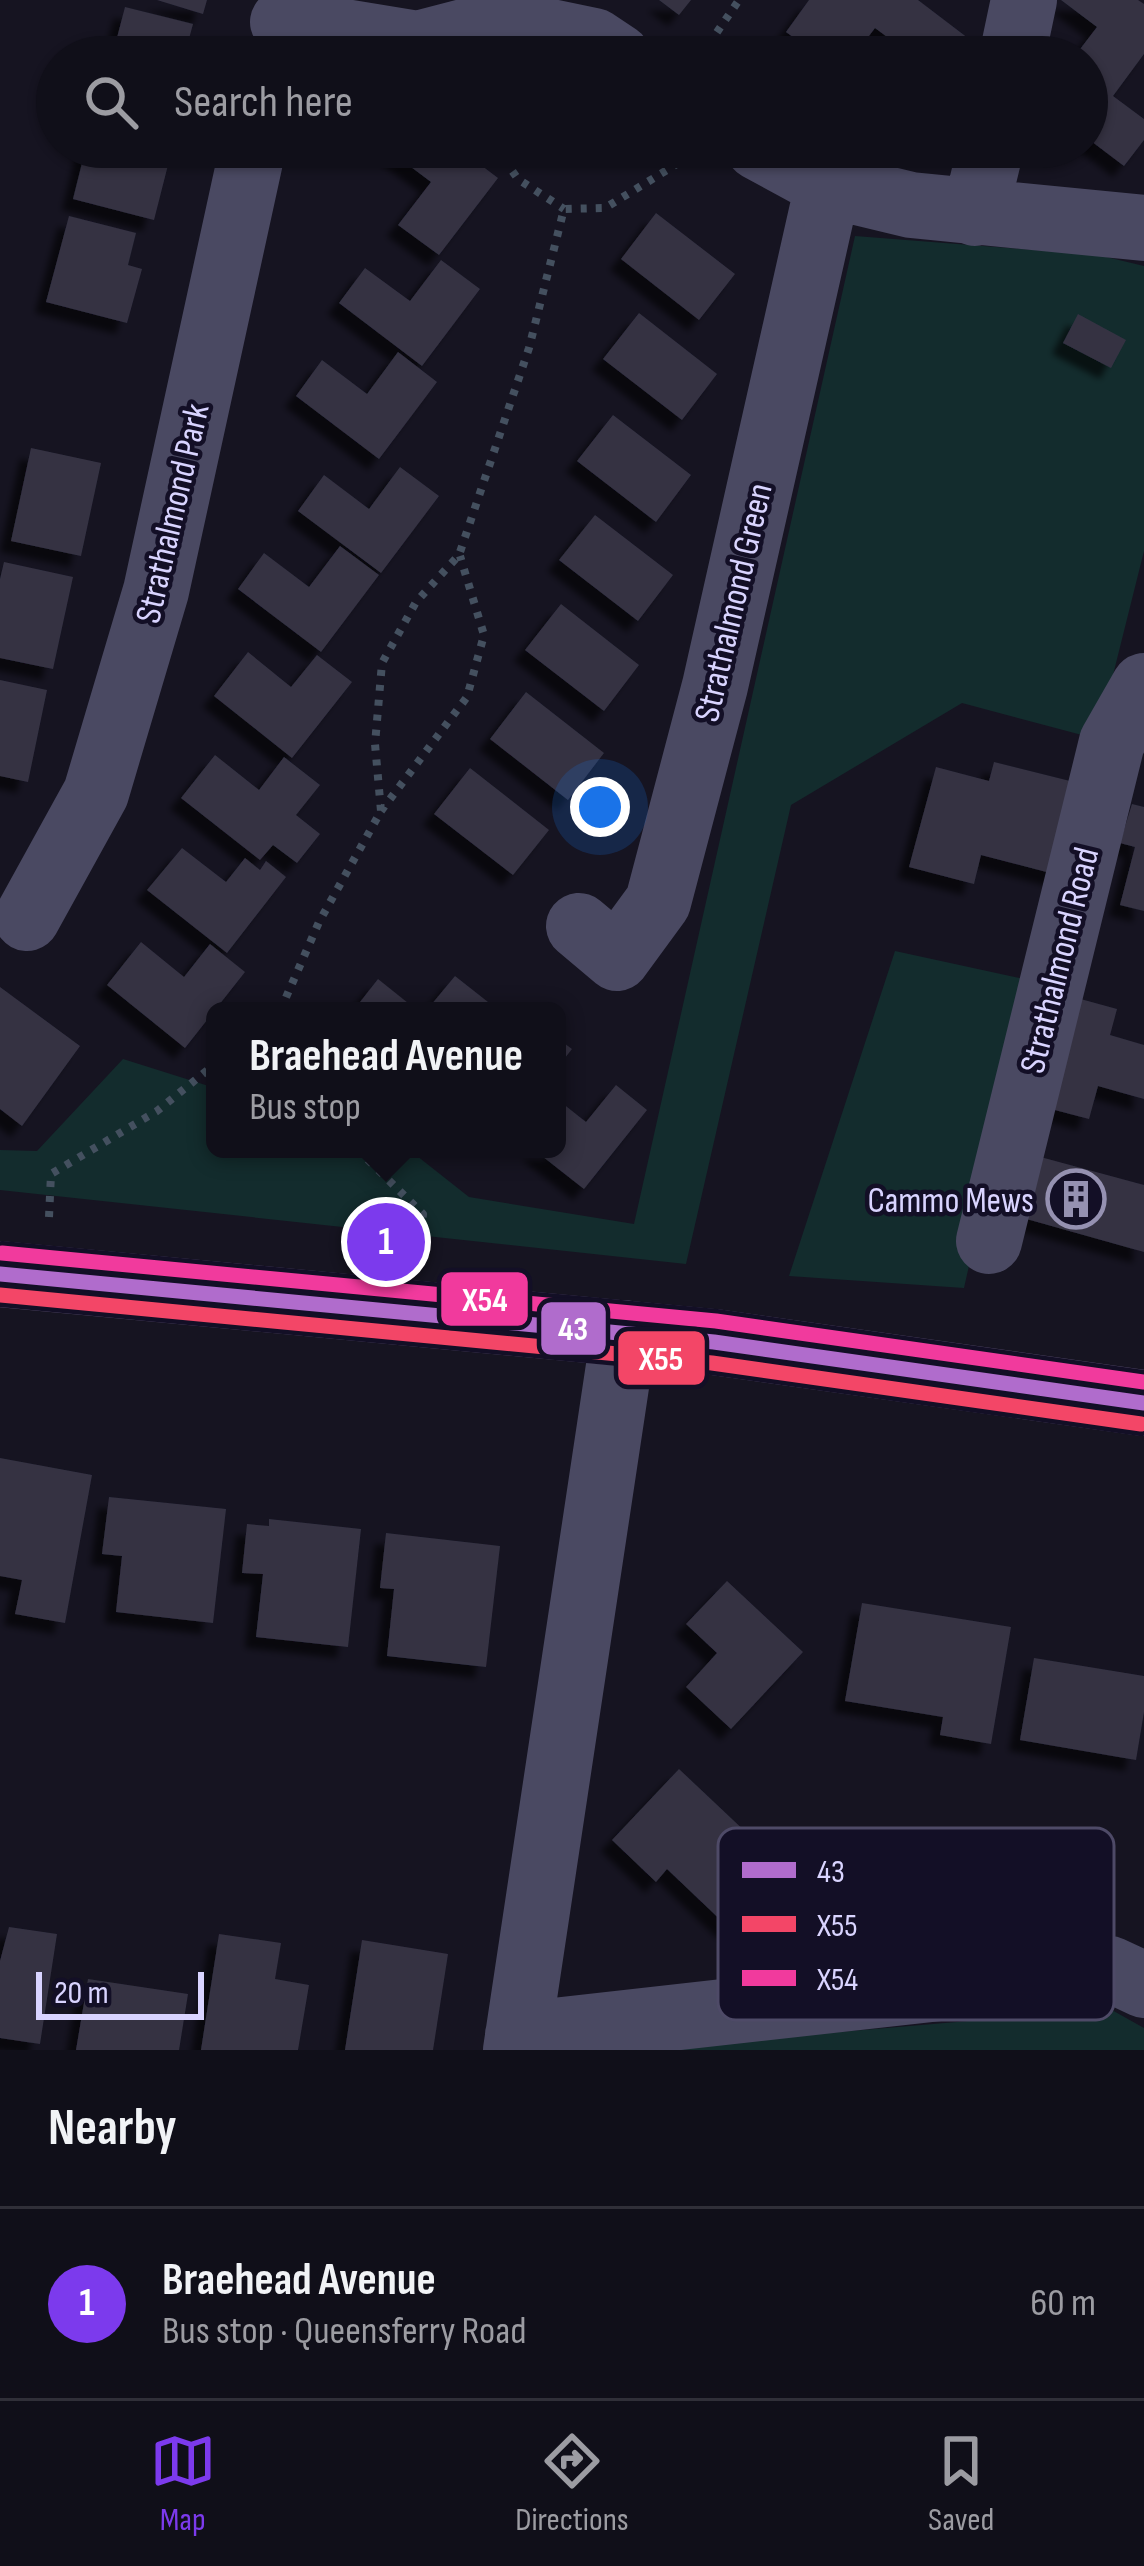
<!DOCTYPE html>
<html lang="en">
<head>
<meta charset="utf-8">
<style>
	body { margin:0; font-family:"Sofia Sans Condensed",sans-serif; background:#1e1d26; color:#f1f3f6 }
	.scale { position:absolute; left:36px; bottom:30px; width:168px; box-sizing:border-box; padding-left:12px; border:6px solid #d9d4ff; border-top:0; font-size:33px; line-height:42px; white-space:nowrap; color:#d9d4ff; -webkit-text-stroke:9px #130f26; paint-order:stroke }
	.you { position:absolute; left:600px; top:807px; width:42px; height:42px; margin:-30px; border:9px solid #fff; border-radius:50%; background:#1a73e8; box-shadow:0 0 0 18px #1a73e833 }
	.badge { display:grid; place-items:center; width:78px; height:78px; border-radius:50%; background:#7c3aed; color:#fff; font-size:39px; font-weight:700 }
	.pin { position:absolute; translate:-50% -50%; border:6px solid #fff; box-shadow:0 3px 12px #0006 }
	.popup { position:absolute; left:206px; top:1002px; width:360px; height:156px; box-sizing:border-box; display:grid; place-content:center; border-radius:18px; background:#100f19; filter:drop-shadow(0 3px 9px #0005); font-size:39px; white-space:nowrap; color:#9c9ca2 }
	.popup b { font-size:45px; color:#f1f3f6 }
	.popup::after { content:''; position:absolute; left:50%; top:100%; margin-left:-24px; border:24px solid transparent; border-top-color:#100f19 }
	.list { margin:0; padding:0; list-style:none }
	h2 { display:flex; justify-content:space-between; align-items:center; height:156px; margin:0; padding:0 48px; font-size:51px }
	h2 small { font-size:39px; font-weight:400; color:#9c9ca2 }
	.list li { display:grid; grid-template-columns:78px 1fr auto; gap:36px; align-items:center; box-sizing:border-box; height:192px; padding:0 48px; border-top:3px solid #302f38 }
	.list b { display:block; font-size:45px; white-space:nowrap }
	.list p { margin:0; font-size:39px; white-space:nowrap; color:#9c9ca2 }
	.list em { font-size:39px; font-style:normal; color:#9c9ca2 }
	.icon { flex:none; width:66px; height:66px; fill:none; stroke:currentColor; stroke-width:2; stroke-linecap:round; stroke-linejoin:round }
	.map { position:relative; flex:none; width:1144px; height:2050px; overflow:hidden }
	.search { position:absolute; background:#100f19; box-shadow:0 3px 9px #0004; left:36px; right:36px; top:36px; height:132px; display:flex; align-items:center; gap:30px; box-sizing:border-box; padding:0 42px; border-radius:66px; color:#9c9ca2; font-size:45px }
	.sheet { height:348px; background:#100f19 }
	nav { display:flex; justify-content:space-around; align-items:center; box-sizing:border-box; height:168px; border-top:3px solid #302f38; background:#100f19; font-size:33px; color:#9c9ca2 }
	nav a { display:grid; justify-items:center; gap:6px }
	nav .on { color:#7c3aed }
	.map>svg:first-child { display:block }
	.green { fill:#132c2d }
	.building { fill:#343243; filter:url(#shadow) }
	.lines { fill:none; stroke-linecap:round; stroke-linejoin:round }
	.path { stroke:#44505f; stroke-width:8; stroke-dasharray:6 9; stroke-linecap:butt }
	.minor { stroke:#4a4962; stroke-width:66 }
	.major { stroke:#5e5373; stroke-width:66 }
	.bus-1-casing { stroke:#130f26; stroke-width:24 }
	.bus-2-casing { stroke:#130f26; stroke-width:24 }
	.bus-3-casing { stroke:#130f26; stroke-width:24 }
	.bus-1 { stroke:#b06ccc; stroke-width:15 }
	.bus-2 { stroke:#f34667; stroke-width:15 }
	.bus-3 { stroke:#f13a9d; stroke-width:15 }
	.labels { text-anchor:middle; stroke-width:9; stroke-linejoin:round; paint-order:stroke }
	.street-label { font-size:36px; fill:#d9d4ff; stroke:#130f26 }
	.poi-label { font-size:36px; fill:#d9d4ff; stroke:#130f26; text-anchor:end }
	.key { fill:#130f26; stroke:#4e4a67; stroke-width:3 }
	.key-label { font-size:33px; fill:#d9d4ff }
	.line-badge { stroke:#130f26; stroke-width:4.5 }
	.badge-label { font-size:33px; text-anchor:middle; font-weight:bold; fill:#fff }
</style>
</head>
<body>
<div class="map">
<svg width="1144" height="2050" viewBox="0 0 1144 2050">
	<defs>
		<filter id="shadow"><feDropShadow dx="-11" dy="11" stdDeviation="3" flood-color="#0009"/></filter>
	</defs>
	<rect width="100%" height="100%" fill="#161421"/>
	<!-- green -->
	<path class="green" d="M 855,236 L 1098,255 L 1144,266 L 1144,551 L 1097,739 L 962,703 L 791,805 L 686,1264 L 0,1190 L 0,1150 L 37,1151 L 123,1059 L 215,1088 L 215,1149 L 403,1149 L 412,1152 L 469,1197 L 634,1224 Z
		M 895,951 L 1033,981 L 964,1288 L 789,1276 Z
		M 1110,2009 L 1144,2028 L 1144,2050 L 628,2050 Z"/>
	<!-- building -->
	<path class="building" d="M 157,0 L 207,0 L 203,14 Z
		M 659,0 L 691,0 L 679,15 Z
		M 809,0 L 918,0 L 981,48 L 974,57 L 914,57 L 875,28 L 853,57 L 820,57 L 786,32 Z
		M 1061,0 L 1138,0 L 1144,4 L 1144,54 L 1113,96 L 1144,119 L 1144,140 L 1124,166 L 1087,138 L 1087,57 L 1074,57 L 1097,27 Z
		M 125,7 L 193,24 L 184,57 L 112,57 Z
		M 86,147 L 158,147 L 154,161 L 168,165 L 154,220 L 73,199 Z
		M 395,147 L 457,147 L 498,178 L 439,255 L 398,225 L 431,182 L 391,152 Z
		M 656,213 L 735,274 L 699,320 L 621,259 Z
		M 69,216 L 136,233 L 128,265 L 142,269 L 127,323 L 46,302 Z
		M 441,260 L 480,289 L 422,366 L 339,303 L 365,268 L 410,301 Z
		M 639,313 L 717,374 L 682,420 L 603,359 Z
		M 1078,314 L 1126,340 L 1111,368 L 1063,343 Z
		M 398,352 L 437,382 L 379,459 L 296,396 L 322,360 L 367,394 Z
		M 613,415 L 691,475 L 656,522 L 577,461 Z
		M 31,448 L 101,463 L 81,556 L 11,541 Z
		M 400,467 L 439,496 L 381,573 L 298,511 L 324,475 L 369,509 Z
		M 595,515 L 673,575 L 638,621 L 559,560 Z
		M 340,546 L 379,575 L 321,652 L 238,589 L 264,553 L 309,587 Z
		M 4,562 L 73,577 L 53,669 L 0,658 L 0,579 Z
		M 561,604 L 639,665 L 604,711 L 525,650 Z
		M 248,652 L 291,687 L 317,655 L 352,682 L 292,758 L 214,696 Z
		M 0,680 L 47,690 L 28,782 L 0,776 Z
		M 526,692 L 604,753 L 568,800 L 490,739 Z
		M 215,755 L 259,790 L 284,757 L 320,785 L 296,815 L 320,834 L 297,863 L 273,845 L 260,860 L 181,798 Z
		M 994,762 L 1082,784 L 1058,875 L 981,855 L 974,884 L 909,867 L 936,767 L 989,781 Z
		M 470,768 L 549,830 L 513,875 L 434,814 Z
		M 1132,804 L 1144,807 L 1144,911 L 1120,905 L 1135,847 L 1120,843 Z
		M 182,848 L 226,882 L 245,858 L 260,870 L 266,861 L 286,877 L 227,953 L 147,890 Z
		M 141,942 L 184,977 L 210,944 L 245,972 L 185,1048 L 107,985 Z
		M 455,976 L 488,1002 L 481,1011 L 426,1011 Z
		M 378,979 L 418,1011 L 353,1011 Z
		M 0,987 L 80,1046 L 22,1126 L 0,1109 Z
		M 1066,995 L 1117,1009 L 1110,1035 L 1144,1045 L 1144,1099 L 1098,1086 L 1089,1119 L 1036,1105 Z
		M 557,1038 L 572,1049 L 557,1068 Z
		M 616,1085 L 647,1110 L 584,1189 L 533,1149 L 557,1149 L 557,1099 L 586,1122 Z
		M 1022,1152 L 1144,1185 L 1144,1252 L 1005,1213 Z
		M 0,1458 L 92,1475 L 65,1623 L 15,1614 L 22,1580 L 0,1576 Z
		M 109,1497 L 226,1509 L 213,1623 L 116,1612 L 122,1556 L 102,1554 Z
		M 269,1519 L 361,1529 L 348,1647 L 256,1637 L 263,1574 L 242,1573 L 247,1524 L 269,1526 Z
		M 386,1533 L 500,1546 L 486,1667 L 387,1656 L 394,1589 L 380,1588 Z
		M 727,1581 L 803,1652 L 731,1729 L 686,1687 L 717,1653 L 686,1624 Z
		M 862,1603 L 1011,1627 L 991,1744 L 940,1735 L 943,1717 L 845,1701 Z
		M 1034,1658 L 1144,1676 L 1144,1712 L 1136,1760 L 1020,1740 Z
		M 679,1769 L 785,1869 L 729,1928 L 667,1869 L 656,1882 L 612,1840 Z
		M 825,1841 L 926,1855 L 915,1932 L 813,1918 Z
		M 9,1927 L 57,1934 L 40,2044 L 0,2038 L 0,1961 Z
		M 219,1934 L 281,1943 L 275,1979 L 309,1985 L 298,2050 L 201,2050 Z
		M 362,1940 L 448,1954 L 433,2050 L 345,2050 Z
		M 88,1979 L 188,1994 L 179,2050 L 76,2050 Z"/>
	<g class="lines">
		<!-- path -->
		<path class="path" d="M 700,57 L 739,0
			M 495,147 L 518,179 L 564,209
			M 381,811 L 467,697 L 484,635 L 460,556
			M 280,1011 L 319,922 L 381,811 L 375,744 L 382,663 L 416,602 L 459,555 L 529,348 L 564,209 L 605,208 L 698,151
			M 357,1149 L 423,1214 L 419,1252
			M 49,1217 L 51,1174 L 157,1111 L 215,1064"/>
		<!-- minor -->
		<path class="minor" d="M 283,22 L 418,44 L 502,22 L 594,41 L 618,57
			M 1012,57 L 1024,0
			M 758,147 L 828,185 L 911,205 L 1144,228
			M 975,213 L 991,147
			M 27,918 L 96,793 L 156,591 L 253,147
			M 579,926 L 617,958 L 658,902 L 715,686 L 828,185
			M 989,1241 L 1112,742 L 1144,686
			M 518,2035 L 1110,1969 L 1144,1985
			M 516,2050 L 624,1333"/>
		<!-- major -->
		<path class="major" d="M 0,1274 L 714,1342 L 1144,1403"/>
		<!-- bus-1 casing -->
		<g class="bus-1-casing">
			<path id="bus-1" d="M 0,1274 L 714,1342 L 1144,1403"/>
		</g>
		<!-- bus-2 casing -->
		<g class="bus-2-casing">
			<path id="bus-2" d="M 0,1295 L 712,1363 L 1141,1424"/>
		</g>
		<!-- bus-3 casing -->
		<g class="bus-3-casing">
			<path id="bus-3" d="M 2,1253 L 716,1321 L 1144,1382"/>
		</g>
		<!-- bus-1 -->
		<use href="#bus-1" class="bus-1"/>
		<!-- bus-2 -->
		<use href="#bus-2" class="bus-2"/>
		<!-- bus-3 -->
		<use href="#bus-3" class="bus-3"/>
	</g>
	<!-- icons -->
	<defs>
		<g id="building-ring" transform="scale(3)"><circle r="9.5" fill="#130f26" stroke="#9591b1" stroke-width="1.5"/><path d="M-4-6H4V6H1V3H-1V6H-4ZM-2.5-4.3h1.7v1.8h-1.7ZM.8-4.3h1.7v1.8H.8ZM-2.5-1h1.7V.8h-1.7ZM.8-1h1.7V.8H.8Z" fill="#9591b1"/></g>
	</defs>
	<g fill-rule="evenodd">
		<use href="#building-ring" x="1076" y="1199"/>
	</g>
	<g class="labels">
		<!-- street labels -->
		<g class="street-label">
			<text transform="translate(171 513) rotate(-77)" y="13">Strathalmond Park</text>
			<text transform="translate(732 602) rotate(-77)" y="13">Strathalmond Green</text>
			<text transform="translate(1058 960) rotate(-76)" y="13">Strathalmond Road</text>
		</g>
		<!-- poi labels -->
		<g class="poi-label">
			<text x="1034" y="1212">Cammo Mews</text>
		</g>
	</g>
	<!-- legend -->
	<rect x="718" y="1828" width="396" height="192" rx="18" class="key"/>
	<rect x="742" y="1862" width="54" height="16" fill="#b06ccc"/>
	<rect x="742" y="1916" width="54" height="16" fill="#f34667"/>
	<rect x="742" y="1970" width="54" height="16" fill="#f13a9d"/>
	<g class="key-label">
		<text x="817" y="1882">43</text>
		<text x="817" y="1936">X55</text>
		<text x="817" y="1990">X54</text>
	</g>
	<g class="line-badge">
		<rect x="439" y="1270" width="91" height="58" rx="12" fill="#f13a9d"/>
		<rect x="539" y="1300" width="69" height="57" rx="12" fill="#b06ccc"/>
		<rect x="616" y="1329" width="91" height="58" rx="12" fill="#f34667"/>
	</g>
	<g class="badge-label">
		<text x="485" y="1311">X54</text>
		<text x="573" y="1340">43</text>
		<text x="661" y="1370">X55</text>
	</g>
</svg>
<div class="scale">20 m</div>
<div class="you"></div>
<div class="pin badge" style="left:386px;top:1242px">1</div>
<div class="popup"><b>Braehead Avenue</b>Bus stop</div>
<div class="search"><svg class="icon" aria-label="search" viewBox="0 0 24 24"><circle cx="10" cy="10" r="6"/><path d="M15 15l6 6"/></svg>Search here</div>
</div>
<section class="sheet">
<h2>Nearby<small></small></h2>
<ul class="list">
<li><span class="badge">1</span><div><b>Braehead Avenue</b><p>Bus stop · Queensferry Road</p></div><em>60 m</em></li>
</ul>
</section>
<nav>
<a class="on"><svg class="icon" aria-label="map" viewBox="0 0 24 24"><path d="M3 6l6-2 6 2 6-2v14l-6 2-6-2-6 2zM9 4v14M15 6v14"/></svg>Map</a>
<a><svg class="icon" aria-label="directions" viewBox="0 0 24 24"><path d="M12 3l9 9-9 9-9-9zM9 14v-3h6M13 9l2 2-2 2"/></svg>Directions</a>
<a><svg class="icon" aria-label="saved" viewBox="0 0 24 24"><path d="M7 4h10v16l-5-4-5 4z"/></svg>Saved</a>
</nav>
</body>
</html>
